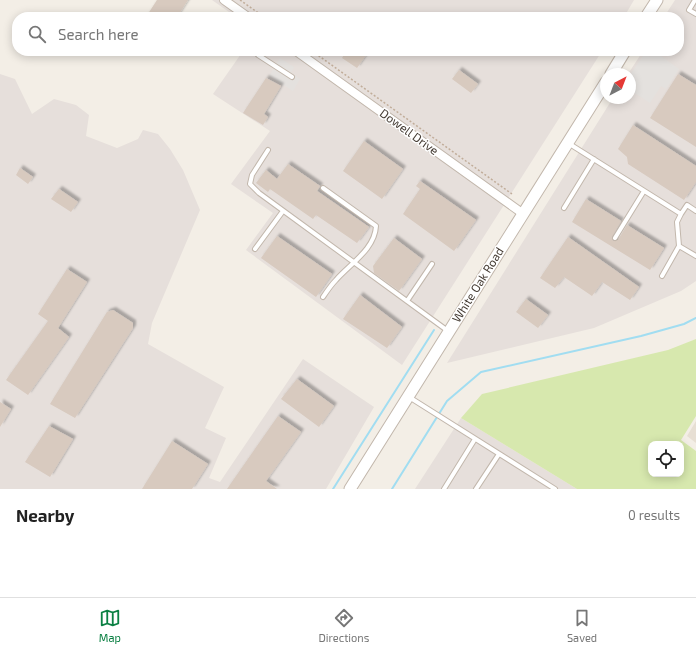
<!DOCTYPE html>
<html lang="en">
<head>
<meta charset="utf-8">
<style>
	body { margin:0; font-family:"Exo 2",sans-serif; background:#f2f2f2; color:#222 }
	.controls { position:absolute; right:12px; bottom:12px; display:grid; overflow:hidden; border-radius:8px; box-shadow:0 2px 10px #0003 }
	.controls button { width:36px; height:36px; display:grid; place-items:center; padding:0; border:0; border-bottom:1px solid #e0e0e0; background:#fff; color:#222; font:20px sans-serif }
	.compass { position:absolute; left:600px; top:68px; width:36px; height:36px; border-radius:50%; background:#fff; box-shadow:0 2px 10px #0003; rotate:42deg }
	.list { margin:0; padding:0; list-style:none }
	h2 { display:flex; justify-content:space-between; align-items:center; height:52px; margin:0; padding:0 16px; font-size:17px }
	h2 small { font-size:13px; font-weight:400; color:#767676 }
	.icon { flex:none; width:22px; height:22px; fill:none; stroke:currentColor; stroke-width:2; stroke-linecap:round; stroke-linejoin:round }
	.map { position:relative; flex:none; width:696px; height:489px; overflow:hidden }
	.search { position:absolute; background:#fff; box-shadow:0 2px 10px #0003; left:12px; right:12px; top:12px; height:44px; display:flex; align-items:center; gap:10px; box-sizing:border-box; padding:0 14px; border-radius:16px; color:#767676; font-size:15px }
	.sheet { height:108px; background:#fff }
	nav { display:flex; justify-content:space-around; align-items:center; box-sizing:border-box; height:56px; border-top:1px solid #e0e0e0; background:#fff; font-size:11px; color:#767676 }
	nav a { display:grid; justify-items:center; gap:2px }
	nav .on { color:#0b8043 }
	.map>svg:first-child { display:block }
	.residential { fill:#e7dfd4 }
	.industrial { fill:#e6dfdb }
	.green { fill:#d7e8ae; fill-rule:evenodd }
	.parking { fill:#e4e1de }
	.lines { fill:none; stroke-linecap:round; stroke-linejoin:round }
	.stream { stroke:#a1ddf1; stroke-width:2 }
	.building { fill:#d8cabf; filter:url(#shadow) }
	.service-casing { stroke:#c2b7ac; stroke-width:6 }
	.minor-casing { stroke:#c2b7ac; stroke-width:10 }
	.tertiary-casing { stroke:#c2b7ac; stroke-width:13 }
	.path { stroke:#c1ad9a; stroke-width:1.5; stroke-dasharray:2 2; stroke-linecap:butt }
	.service { stroke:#fff; stroke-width:4 }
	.minor { stroke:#fff; stroke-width:8 }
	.tertiary { stroke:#fff; stroke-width:11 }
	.labels { text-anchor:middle; stroke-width:3; stroke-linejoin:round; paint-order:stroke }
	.street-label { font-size:12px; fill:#463d35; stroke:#fff }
</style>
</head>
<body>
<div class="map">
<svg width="696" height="489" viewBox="0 0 696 489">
	<defs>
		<filter id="shadow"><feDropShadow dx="3" dy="-3" stdDeviation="1" flood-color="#0004"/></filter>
	</defs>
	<rect width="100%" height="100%" fill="#f3eee6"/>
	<!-- residential -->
	<path class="residential" d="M 696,421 L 696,443 L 687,436 Z"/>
	<!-- industrial -->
	<path class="industrial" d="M 212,0 L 634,0 L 624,17 L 236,17 Z
		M 675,0 L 696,0 L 696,281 L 681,291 L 594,328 L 447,363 L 613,98 L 630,98 L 630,74 L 628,74 L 643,51 L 679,51 L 679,17 L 664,17 Z
		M 243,51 L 602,51 L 402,365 L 246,250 L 273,213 L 231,184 L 270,131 L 213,94 Z
		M 0,74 L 15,79 L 32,114 L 54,99 L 76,105 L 89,115 L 86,136 L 117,148 L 138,139 L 143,130 L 158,134 L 170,149 L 183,170 L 200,210 L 152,323 L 148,344 L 224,387 L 205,428 L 226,438 L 209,478 L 220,482 L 303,359 L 374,407 L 326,489 L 0,489 Z
		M 461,418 L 577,489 L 415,489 Z"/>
	<!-- green -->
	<path class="green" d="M 696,339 L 696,416 L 681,440 L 696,451 L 696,489 L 577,489 L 461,418 L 482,394 L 668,350 ZM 651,444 L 681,444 L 681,474 L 651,474 Z"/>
	<!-- parking -->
	<path class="parking" d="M 654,51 L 679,69 L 666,89 L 661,86 L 650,103 L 630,90 L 630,75 L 645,53 L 650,57 Z
		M 280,58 L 294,67 L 291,73 L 300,79 L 293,91 L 269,76 Z"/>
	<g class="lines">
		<!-- stream -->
		<path class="stream" d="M 333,489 L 434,330
			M 392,489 L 447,401 L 481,372 L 641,336 L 684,324 L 696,318"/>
	</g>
	<!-- building -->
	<path class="building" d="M 157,0 L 188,0 L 177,17 L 146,17 Z
		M 346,51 L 369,51 L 357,68 L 342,58 Z
		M 459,70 L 478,84 L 471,93 L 452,79 Z
		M 678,74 L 696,85 L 696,147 L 650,118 Z
		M 266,78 L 281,86 L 264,114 L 268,117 L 263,125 L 243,113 Z
		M 633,125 L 696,166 L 696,182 L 684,200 L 628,164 L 627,157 L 618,149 Z
		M 364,141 L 403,169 L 382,199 L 343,171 Z
		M 288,164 L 320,186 L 317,191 L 369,227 L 357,243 L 316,215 L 313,219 L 270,189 L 268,192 L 256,183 L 266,170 L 277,179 Z
		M 20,168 L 33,177 L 28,184 L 16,175 Z
		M 420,181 L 476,220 L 454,251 L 403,214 L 420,189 L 416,186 Z
		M 59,189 L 78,202 L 71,212 L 51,199 Z
		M 586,199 L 621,221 L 612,237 L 613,241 L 618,240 L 627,225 L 664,248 L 650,270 L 572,222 Z
		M 277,236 L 332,274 L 316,297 L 261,258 Z
		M 568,237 L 639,287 L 630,300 L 602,282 L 592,296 L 564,277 L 555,288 L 540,278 Z
		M 394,238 L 422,259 L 399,291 L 374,273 L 373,266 Z
		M 67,269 L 87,282 L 58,328 L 69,337 L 28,395 L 6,380 L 48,321 L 38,314 Z
		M 360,295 L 402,327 L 387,348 L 343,319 Z
		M 526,299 L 548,315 L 538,328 L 516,312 Z
		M 113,310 L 133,323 L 133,328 L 75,418 L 50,404 L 107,312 Z
		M 297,379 L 334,406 L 319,427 L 281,399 Z
		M 0,402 L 11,409 L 0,427 Z
		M 278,416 L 301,432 L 266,481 L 277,489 L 227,489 Z
		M 49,426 L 73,439 L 50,477 L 25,462 Z
		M 172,441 L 208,464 L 192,489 L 142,489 Z"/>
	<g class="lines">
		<!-- service casing -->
		<g class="service-casing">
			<path id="service" d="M 695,0 L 689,10 L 696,14
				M 261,51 L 258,55 L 292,77
				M 568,143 L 681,214 L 687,205 L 696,211
				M 268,150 L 252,175 L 250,184 L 259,193 L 448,331
				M 564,208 L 594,159
				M 615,238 L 644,191
				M 679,246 L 677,222 L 681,214
				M 255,249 L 283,211
				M 662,276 L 679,246 L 696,256
				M 323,297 C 327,291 331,285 336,280 C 350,264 375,249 376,226 L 323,188
				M 407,301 L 432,264
				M 409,397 L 555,489
				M 444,489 L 475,439
				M 476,489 L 499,454"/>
		</g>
		<!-- minor casing -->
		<g class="minor-casing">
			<path id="minor" d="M 224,0 L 248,17
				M 296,51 L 522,213"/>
		</g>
		<!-- tertiary casing -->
		<g class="tertiary-casing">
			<path id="tertiary" d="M 646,17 L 657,0
				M 611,74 L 625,51
				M 350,489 L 606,82"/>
		</g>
		<!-- path -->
		<path class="path" d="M 240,0 L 264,17
			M 312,51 L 512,194"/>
		<!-- service -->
		<use href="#service" class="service"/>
		<!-- minor -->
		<use href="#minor" class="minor"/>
		<!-- tertiary -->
		<use href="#tertiary" class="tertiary"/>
	</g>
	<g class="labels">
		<!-- street labels -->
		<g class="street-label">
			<text transform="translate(409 132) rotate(36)" y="4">Dowell Drive</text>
			<text transform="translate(478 285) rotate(-58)" y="4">White Oak Road</text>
		</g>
	</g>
</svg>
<div class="controls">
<button><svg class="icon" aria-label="locate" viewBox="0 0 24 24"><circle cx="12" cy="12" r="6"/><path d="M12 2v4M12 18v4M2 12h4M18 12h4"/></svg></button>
</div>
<svg class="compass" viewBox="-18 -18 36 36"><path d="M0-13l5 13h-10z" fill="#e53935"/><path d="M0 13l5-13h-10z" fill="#767676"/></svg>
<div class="search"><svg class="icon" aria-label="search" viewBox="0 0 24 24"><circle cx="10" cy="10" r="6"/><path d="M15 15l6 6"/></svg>Search here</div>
</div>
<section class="sheet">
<h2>Nearby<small>0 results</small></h2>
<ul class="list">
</ul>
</section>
<nav>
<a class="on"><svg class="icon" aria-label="map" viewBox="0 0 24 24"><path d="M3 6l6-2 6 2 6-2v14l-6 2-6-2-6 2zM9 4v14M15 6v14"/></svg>Map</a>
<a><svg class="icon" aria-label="directions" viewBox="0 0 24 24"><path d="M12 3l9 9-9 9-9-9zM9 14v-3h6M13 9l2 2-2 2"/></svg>Directions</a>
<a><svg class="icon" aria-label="saved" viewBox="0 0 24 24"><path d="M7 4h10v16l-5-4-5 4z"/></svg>Saved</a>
</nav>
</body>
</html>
